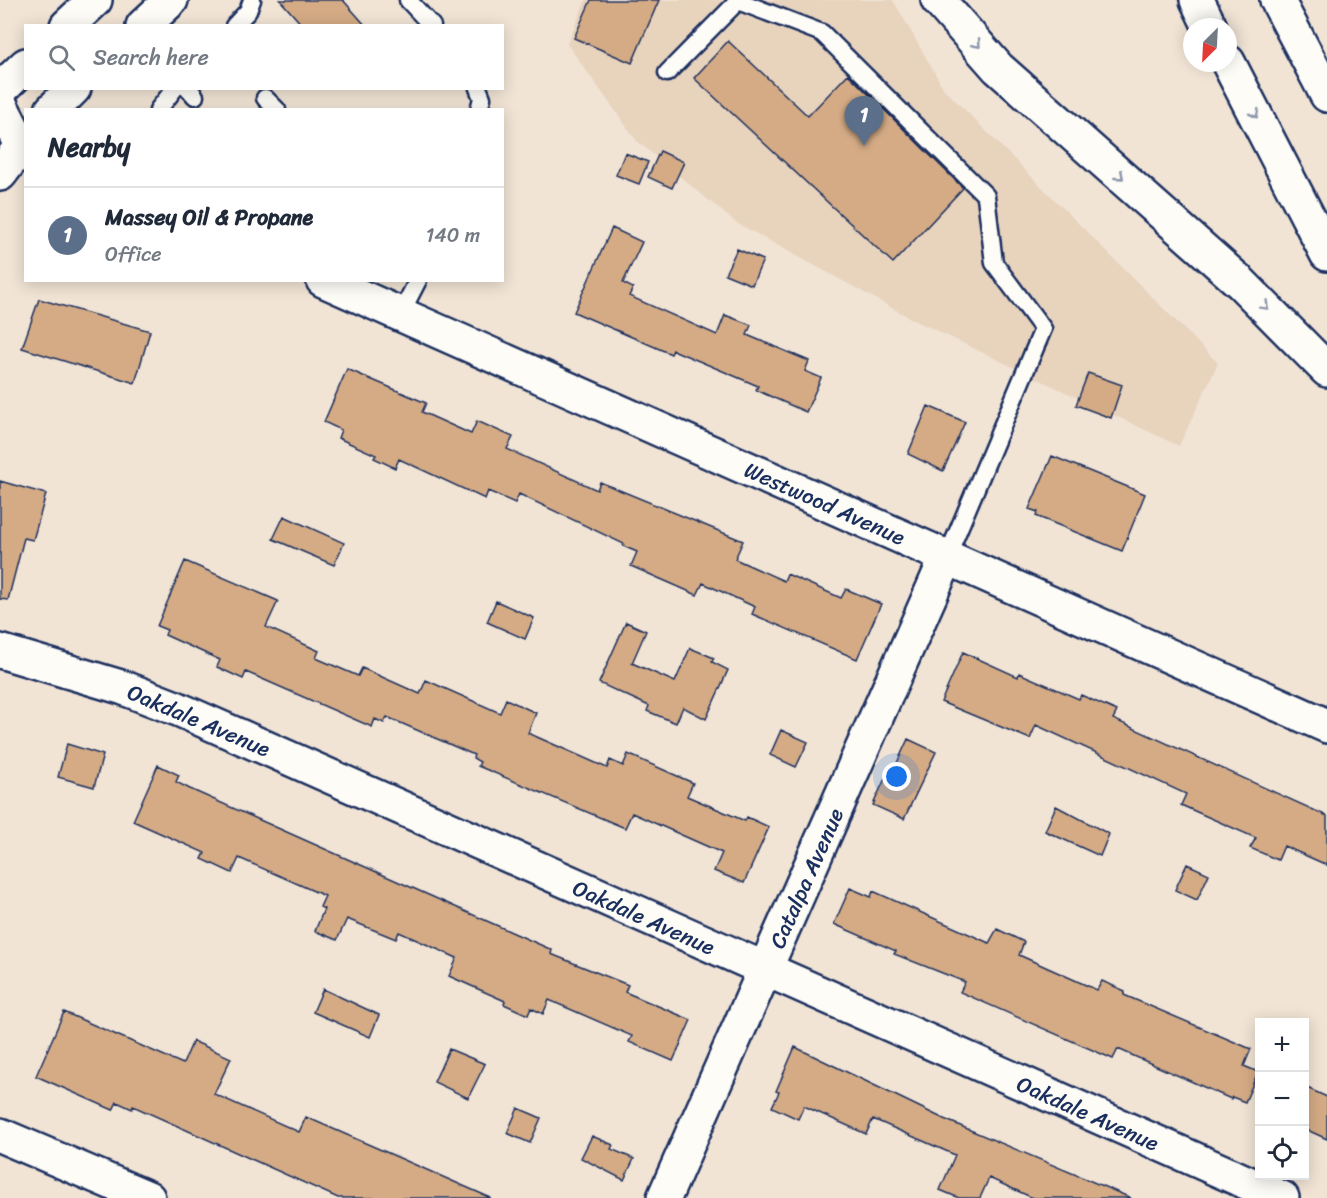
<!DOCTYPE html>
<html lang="en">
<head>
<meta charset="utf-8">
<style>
	body { margin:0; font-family:Sriracha,sans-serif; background:#f6f6f7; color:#1f2937 }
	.controls { position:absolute; right:18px; bottom:18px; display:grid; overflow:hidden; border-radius:0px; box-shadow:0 3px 15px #0003 }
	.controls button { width:54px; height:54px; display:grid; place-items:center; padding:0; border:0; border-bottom:2px solid #e0e1e3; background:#fff; color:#1f2937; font:30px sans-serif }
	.compass { position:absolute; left:1183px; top:18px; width:54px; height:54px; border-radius:50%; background:#fff; box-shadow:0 3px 15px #0003; rotate:204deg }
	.you { position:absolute; left:897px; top:777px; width:21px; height:21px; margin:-15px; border:4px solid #fff; border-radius:50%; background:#1a73e8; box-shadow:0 0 0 9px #1a73e833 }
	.badge { display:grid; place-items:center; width:39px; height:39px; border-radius:50%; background:#111827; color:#fff; font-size:20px; font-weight:700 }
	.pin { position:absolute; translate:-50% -50px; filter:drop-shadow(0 2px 3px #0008) }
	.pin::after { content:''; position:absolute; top:32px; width:21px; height:18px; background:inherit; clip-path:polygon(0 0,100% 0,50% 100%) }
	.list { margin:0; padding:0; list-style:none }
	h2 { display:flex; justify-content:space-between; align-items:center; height:78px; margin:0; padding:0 24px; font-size:26px }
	h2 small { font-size:20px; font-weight:400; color:#747a83 }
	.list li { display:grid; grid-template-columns:39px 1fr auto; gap:18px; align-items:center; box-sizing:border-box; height:96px; padding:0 24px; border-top:2px solid #e0e1e3 }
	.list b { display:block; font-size:22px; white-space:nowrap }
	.list p { margin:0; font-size:20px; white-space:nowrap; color:#747a83 }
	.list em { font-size:20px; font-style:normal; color:#747a83 }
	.icon { flex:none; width:33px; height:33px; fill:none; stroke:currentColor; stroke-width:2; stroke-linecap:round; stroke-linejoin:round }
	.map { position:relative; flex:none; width:1327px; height:1198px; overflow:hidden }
	.search { position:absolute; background:#fff; box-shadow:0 3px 15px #0003; left:24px; top:24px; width:480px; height:66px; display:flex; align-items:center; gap:15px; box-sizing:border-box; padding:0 21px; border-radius:0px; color:#747a83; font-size:22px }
	.panel { position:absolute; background:#fff; box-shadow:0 3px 15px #0003; left:24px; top:108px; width:480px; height:174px; border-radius:0px }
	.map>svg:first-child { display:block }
	.built { fill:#e8d3bd }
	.building { fill:#d4ab85; stroke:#1b2f5e; stroke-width:1.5 }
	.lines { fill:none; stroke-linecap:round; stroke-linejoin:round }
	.lane-casing { stroke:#1b2f5e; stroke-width:21 }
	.street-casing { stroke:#1b2f5e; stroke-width:38 }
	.secondary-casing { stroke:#1b2f5e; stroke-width:38 }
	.primary-casing { stroke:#1b2f5e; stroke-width:38 }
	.highway-casing { stroke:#1b2f5e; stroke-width:38 }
	.lane { stroke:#fdfcf7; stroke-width:16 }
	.street { stroke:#fdfcf7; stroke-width:33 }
	.secondary { stroke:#fdfcf7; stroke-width:33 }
	.primary { stroke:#fdfcf7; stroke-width:33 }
	.highway { stroke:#fdfcf7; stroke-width:33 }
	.oneway { stroke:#8c96aa }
	.labels { text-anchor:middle; stroke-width:6; stroke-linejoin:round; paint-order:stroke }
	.street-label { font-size:22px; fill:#1b2f5e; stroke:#fdfcf7 }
</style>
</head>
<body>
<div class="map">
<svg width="1327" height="1198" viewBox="0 0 1327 1198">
	<rect width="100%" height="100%" fill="#f1e4d5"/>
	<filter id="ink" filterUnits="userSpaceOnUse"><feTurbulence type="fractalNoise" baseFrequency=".0167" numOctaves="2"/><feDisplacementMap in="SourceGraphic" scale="12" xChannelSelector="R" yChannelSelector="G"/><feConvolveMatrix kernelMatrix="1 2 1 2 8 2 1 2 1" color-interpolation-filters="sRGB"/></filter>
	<g filter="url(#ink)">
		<!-- built -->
		<path class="built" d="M 586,0 L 893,0 L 944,89 L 1218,363 L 1179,446 L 916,321 L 735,222 L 637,141 L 567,44 Z"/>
		<!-- building -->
		<path class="building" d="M 280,0 L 343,0 L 366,26 L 303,26 Z
			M 591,0 L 659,0 L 632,63 L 574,38 Z
			M 728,41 L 808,116 L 848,74 L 963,188 L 893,263 L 694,78 Z
			M 660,151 L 684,162 L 672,188 L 648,177 Z
			M 625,153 L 648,162 L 639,184 L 616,175 Z
			M 612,228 L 642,242 L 623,283 L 633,288 L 629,296 L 717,335 L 725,315 L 751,325 L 747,335 L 809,361 L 805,371 L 821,378 L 806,412 L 756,390 L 758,386 L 673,350 L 671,354 L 574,312 Z
			M 737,249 L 763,260 L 752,285 L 725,274 Z
			M 39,299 L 150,331 L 135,383 L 22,348 Z
			M 347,369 L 426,403 L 422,412 L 471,434 L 477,421 L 513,437 L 507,449 L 597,490 L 600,482 L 743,541 L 735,559 L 784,581 L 787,574 L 841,598 L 846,589 L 881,604 L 857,659 L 752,614 L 755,607 L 703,583 L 697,595 L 631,566 L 637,552 L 623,546 L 624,544 L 519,494 L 515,503 L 488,491 L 485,499 L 399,459 L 395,468 L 374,458 L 376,455 L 338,438 L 341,430 L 324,422 Z
			M 1088,373 L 1122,385 L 1111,418 L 1076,405 Z
			M 928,406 L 965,422 L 943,471 L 908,454 Z
			M 1052,456 L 1145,494 L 1122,551 L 1036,516 L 1038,512 L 1029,509 Z
			M 0,481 L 46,494 L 33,540 L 24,538 L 8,600 L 0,599 Z
			M 284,516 L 344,543 L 334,565 L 273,539 Z
			M 185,561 L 278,601 L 266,627 L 319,651 L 316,658 L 358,676 L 362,668 L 420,694 L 426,680 L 500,713 L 506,699 L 536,713 L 528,733 L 607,768 L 610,760 L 623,766 L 628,754 L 693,783 L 687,796 L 745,821 L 747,817 L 769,827 L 744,883 L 714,871 L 722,853 L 632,813 L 625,828 L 478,766 L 480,762 L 473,758 L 474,755 L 387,717 L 384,723 L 375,719 L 372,727 L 246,672 L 243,679 L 217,667 L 220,660 L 165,635 L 167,630 L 157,626 Z
			M 496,601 L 534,618 L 525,639 L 487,622 Z
			M 626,622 L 646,631 L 632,663 L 675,682 L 690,648 L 714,658 L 712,662 L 728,670 L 706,719 L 683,707 L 676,723 L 647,711 L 649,706 L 599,683 Z
			M 963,652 L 1018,677 L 1019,673 L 1079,699 L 1081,695 L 1117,711 L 1113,719 L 1327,816 L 1327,865 L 1284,846 L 1278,860 L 1250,848 L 1256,838 L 1181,805 L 1186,794 L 1036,725 L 1030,739 L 941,702 Z
			M 781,730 L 808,742 L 796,767 L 770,755 Z
			M 908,739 L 936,752 L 904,819 L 873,805 L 887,774 L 891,776 Z
			M 67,744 L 103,755 L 94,787 L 58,777 Z
			M 158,765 L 179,775 L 176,782 L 190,789 L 552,950 L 551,954 L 628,985 L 625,992 L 691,1020 L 673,1061 L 629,1042 L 632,1036 L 549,1000 L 543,1014 L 531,1008 L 528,1015 L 504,1004 L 505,1001 L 449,976 L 457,958 L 399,932 L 396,939 L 347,919 L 337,940 L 315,931 L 324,909 L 320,907 L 325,896 L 239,858 L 232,873 L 202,859 L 205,853 L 133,821 Z
			M 1056,806 L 1109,834 L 1100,856 L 1045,831 Z
			M 1187,864 L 1209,874 L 1197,900 L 1175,890 Z
			M 850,888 L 871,897 L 873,891 L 989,943 L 997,929 L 1024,942 L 1019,955 L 1097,990 L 1102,981 L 1125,991 L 1124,995 L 1251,1049 L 1244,1066 L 1258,1072 L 1245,1102 L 1232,1097 L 1231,1099 L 1118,1049 L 1113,1059 L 960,992 L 965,982 L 894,954 L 896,951 L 834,924 Z
			M 323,989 L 379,1015 L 370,1037 L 313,1012 Z
			M 64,1012 L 183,1064 L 193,1041 L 231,1058 L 214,1094 L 299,1132 L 306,1117 L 491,1198 L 338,1198 L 133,1106 L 132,1109 L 117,1102 L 113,1110 L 36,1076 Z
			M 795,1047 L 944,1119 L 1131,1198 L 1033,1198 L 989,1178 L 980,1198 L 959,1198 L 940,1190 L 955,1155 L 873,1119 L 866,1134 L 804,1106 L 798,1119 L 772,1107 L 779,1092 L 776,1091 Z
			M 449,1049 L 485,1064 L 468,1098 L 434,1082 Z
			M 1305,1087 L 1327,1097 L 1327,1139 L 1305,1129 Z
			M 518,1108 L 541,1118 L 530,1143 L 507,1133 Z
			M 592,1136 L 613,1145 L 611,1149 L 634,1159 L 624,1180 L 581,1158 Z"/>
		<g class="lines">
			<!-- lane casing -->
			<g class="lane-casing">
				<path id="lane" d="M 408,0 L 432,26
					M 234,26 L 248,11 L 252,0
					M 667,73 L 738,1 L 822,33 L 986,196 L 994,263 L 1043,329 L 947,557
					M 188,88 L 195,96
					M 478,88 L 482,98 L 479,110
					M 265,98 L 277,110
					M 158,110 L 175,88
					M 400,315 L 418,280"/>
			</g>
			<!-- street casing -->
			<g class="street-casing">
				<path id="street" d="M 0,651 L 124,688 L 178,709 L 1282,1198
					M 0,1135 L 148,1198
					M 664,1198 L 947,557"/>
			</g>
			<!-- secondary casing -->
			<g class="secondary-casing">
				<path id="secondary" d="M 0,104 L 21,145
					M 323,280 L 1327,726"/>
			</g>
			<!-- primary casing -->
			<g class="primary-casing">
				<path id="primary" d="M 67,26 L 95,0
					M 143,26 L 171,0
					M 0,90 L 26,65
					M 52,110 L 74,88
					M 0,174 L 26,140"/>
			</g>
			<!-- highway casing -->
			<g class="highway-casing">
				<path id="highway" d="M 938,0 L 998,68 L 1241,283 L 1327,370
					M 1197,0 L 1210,27
					M 1277,0 L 1327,95
					M 1228,62 L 1327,254"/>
			</g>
			<!-- lane -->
			<use href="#lane" class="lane"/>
			<!-- street -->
			<use href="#street" class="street"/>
			<!-- secondary -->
			<use href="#secondary" class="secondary"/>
			<!-- primary -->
			<use href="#primary" class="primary"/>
			<!-- highway -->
			<use href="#highway" class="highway"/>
		</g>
		<!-- one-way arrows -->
		<defs><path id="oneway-chevron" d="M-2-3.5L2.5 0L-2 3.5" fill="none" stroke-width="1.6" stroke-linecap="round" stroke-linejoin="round" transform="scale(1.5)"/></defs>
		<g class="oneway">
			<use href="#oneway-chevron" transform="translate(977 44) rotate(49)"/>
			<use href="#oneway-chevron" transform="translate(1255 114) rotate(63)"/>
			<use href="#oneway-chevron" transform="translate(1120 176) rotate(41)"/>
			<use href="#oneway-chevron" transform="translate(1265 306) rotate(45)"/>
		</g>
	</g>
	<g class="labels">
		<!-- street labels -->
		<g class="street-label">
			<text transform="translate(825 503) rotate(24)" y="8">Westwood Avenue</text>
			<text transform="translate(199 720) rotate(23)" y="8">Oakdale Avenue</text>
			<text transform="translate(806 878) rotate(-66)" y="8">Catalpa Avenue</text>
			<text transform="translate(644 917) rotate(24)" y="8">Oakdale Avenue</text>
			<text transform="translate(1088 1113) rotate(24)" y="8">Oakdale Avenue</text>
		</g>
	</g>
</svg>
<div class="controls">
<button>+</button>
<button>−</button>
<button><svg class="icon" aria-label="locate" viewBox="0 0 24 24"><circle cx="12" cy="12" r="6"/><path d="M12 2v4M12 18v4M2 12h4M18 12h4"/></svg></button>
</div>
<svg class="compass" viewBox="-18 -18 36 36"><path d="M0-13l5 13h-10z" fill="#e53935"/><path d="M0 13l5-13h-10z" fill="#747a83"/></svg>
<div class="you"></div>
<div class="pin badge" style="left:864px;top:146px;background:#5c6f8a">1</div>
<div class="search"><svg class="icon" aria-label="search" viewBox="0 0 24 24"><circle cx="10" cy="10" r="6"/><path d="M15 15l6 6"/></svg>Search here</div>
<section class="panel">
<h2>Nearby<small></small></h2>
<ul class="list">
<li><span class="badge" style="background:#5c6f8a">1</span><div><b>Massey Oil &amp; Propane</b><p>Office</p></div><em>140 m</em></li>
</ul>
</section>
</div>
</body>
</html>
